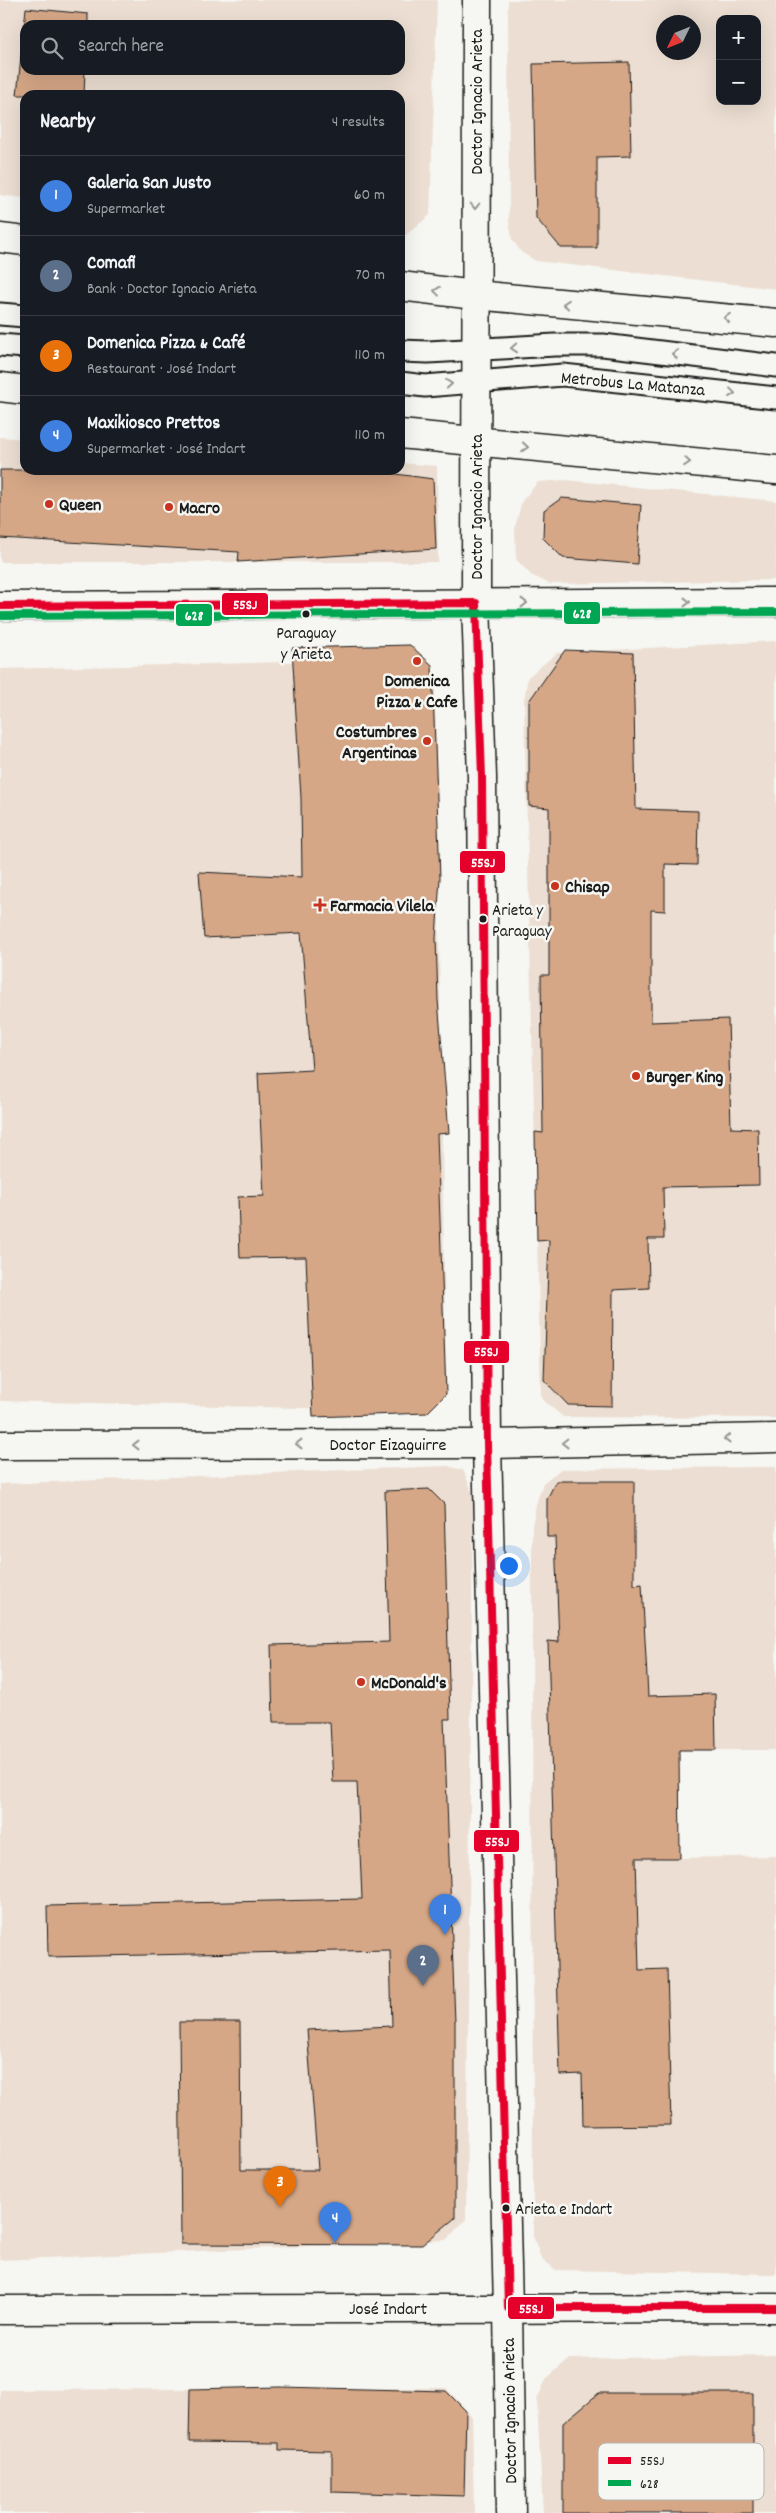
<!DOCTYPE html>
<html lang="en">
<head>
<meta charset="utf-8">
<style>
	body { margin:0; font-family:Dekko,sans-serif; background:#20242c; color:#f1f3f6 }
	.controls { position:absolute; right:15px; top:15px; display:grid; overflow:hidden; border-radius:10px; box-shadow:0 5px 20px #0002 }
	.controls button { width:45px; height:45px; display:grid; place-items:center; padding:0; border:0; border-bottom:1px solid #363941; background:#171b24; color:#f1f3f6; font:25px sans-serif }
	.compass { position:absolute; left:656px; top:15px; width:45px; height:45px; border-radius:50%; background:#171b24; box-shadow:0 5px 20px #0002; rotate:227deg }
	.you { position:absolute; left:508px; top:1565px; width:18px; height:18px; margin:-12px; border:4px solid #fff; border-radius:50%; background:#1a73e8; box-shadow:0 0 0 8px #1a73e833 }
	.badge { display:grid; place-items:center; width:32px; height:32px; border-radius:50%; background:#c8321e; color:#fff; font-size:16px; font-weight:700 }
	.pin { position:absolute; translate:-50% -41px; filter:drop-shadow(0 1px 2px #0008) }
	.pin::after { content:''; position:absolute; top:26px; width:18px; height:15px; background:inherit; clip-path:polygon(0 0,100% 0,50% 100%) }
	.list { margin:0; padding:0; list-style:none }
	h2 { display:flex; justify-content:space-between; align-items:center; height:65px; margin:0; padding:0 20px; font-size:21px }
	h2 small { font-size:16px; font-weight:400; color:#9ea1a6 }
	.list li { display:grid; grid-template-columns:32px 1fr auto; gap:15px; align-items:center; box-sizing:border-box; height:80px; padding:0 20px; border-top:1px solid #363941 }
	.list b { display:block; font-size:19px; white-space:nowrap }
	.list p { margin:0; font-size:16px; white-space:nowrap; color:#9ea1a6 }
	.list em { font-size:16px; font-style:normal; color:#9ea1a6 }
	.icon { flex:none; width:28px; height:28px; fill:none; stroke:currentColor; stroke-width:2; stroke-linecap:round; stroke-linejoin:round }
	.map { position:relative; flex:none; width:776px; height:2513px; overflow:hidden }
	.search { position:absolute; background:#171b24; box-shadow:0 5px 20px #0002; left:20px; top:20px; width:385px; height:55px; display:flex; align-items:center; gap:12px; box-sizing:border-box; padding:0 18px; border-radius:15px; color:#9ea1a6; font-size:19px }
	.panel { position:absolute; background:#171b24; box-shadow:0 5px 20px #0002; left:20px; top:90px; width:385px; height:385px; border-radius:15px }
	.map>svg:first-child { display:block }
	.built { fill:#ecded2; fill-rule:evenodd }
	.building { fill:#d5a787; stroke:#1c1c1c }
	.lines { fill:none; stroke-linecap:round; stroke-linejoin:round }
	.service-casing { stroke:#1c1c1c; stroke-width:25 }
	.pedestrian-casing { stroke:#1c1c1c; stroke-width:31 }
	.minor-casing { stroke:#1c1c1c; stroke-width:31 }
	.tertiary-casing { stroke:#1c1c1c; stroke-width:31 }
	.trunk-casing { stroke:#1c1c1c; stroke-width:31 }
	.service { stroke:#f6f6f2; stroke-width:21 }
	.pedestrian { stroke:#f6f6f2; stroke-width:28 }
	.minor { stroke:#f6f6f2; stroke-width:28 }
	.tertiary { stroke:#f6f6f2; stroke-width:28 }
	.trunk { stroke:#f6f6f2; stroke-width:28 }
	.bus-1-casing { stroke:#f6f6f2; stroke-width:11 }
	.bus-2-casing { stroke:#f6f6f2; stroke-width:11 }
	.bus-1 { stroke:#e4002b; stroke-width:8 }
	.bus-2 { stroke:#00a651; stroke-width:8 }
	.oneway { stroke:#949492 }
	.poi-dot { fill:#c8321e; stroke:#f6f6f2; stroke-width:2 }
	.bus-dot { fill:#1c1c1c; stroke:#f6f6f2; stroke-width:2 }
	.labels { text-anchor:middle; stroke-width:5; stroke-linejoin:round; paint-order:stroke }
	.bus-label { font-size:17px; fill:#1c1c1c; stroke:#f6f6f2; text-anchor:start }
	.street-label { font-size:18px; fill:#1c1c1c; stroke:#f6f6f2 }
	.poi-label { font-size:18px; font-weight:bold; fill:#1c1c1c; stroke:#f6f6f2; text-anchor:start }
	.key { fill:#f6f6f2; stroke:#b5b5b2; stroke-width:1 }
	.key-label { font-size:14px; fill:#1c1c1c }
	.line-badge { stroke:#f6f6f2; stroke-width:2 }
	.badge-label { font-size:14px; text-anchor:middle; font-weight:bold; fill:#fff }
</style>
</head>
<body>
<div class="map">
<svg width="776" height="2513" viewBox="0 0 776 2513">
	<rect width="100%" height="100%" fill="#f6f6f2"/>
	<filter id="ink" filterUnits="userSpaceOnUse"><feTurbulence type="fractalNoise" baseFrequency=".02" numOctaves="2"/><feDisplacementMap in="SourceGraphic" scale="10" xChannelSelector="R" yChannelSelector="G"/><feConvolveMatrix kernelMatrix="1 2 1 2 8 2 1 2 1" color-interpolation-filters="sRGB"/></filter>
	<g filter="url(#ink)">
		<!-- built -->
		<path class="built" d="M 0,0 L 437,0 L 430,215 L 400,240 L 400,95 L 25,95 L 25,198 L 0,195 ZM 25,25 L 400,25 L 400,70 L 25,70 Z
			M 508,0 L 776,0 L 776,289 L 536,261 L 521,252 L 512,239 L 509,220 ZM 720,19 L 757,19 L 757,101 L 720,101 ZM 664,22 L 694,22 L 694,52 L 664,52 Z
			M 0,437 L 25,439 L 25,470 L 400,470 L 400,463 L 437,466 L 438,562 L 0,562 Z
			M 565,480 L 776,501 L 776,580 L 550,584 L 531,575 L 516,559 L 515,527 L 522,501 L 538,482 Z
			M 776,641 L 776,1418 L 563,1417 L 541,1398 L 524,700 L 528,677 L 557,653 Z
			M 421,659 L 435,689 L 446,1394 L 428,1411 L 0,1401 L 0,669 Z
			M 447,1466 L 463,1470 L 473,1494 L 466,2219 L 446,2240 L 0,2260 L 0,1484 Z
			M 776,1467 L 776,1750 L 679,1750 L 680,1858 L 776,1856 L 776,2274 L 556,2270 L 541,2258 L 533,2236 L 532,1526 L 536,1504 L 543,1483 L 561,1469 Z
			M 776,2355 L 776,2513 L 543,2513 L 537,2400 L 546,2379 L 569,2359 Z
			M 446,2388 L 472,2417 L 474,2513 L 0,2513 L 0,2390 Z"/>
		<!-- building -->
		<path class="building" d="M 26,8 L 88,14 L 88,25 L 25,25 L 25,70 L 85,70 L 84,95 L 17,95 Z
			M 629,62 L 631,156 L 597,157 L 597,248 L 561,248 L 536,218 L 533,64 Z
			M 0,470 L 366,470 L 433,479 L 436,549 L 238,562 L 239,552 L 0,538 Z
			M 562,498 L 641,505 L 637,564 L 563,558 L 543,538 L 544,510 Z
			M 410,645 L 432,665 L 440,878 L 436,938 L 438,1000 L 449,1133 L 437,1134 L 446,1394 L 427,1413 L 313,1417 L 306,1257 L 240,1258 L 238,1197 L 264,1196 L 258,1073 L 312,1070 L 301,933 L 204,938 L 199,872 L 302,877 L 301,798 L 292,648 Z
			M 565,650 L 633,653 L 636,809 L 698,811 L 697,865 L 665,864 L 665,911 L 651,910 L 651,1022 L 728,1019 L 731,1128 L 758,1129 L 759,1185 L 663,1187 L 664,1239 L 648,1239 L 649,1288 L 613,1290 L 612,1406 L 568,1405 L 544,1380 L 549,1240 L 537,1241 L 535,1132 L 543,1133 L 541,975 L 549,975 L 549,808 L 529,806 L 529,701 Z
			M 556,1481 L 634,1481 L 634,1585 L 642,1584 L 648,1696 L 715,1694 L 716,1750 L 679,1750 L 680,1858 L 636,1858 L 639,1970 L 667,1969 L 671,2125 L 583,2126 L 582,2074 L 560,2075 L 548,1641 L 559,1642 L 555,1537 L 547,1537 L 547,1499 Z
			M 429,1489 L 444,1504 L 450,1719 L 444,1719 L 455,2023 L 455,2218 L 422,2245 L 181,2244 L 179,2022 L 240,2022 L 241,2170 L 318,2170 L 307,2030 L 392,2026 L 390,1950 L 48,1957 L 47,1906 L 362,1899 L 357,1782 L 333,1782 L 330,1722 L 273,1722 L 271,1645 L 389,1642 L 385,1491 Z
			M 280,2387 L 446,2391 L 466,2411 L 464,2496 L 332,2492 L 332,2451 L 279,2450 L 279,2443 L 189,2442 L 190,2389 Z
			M 599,2393 L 753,2393 L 753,2513 L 563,2513 L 563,2423 Z"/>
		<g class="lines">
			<!-- service casing -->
			<g class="service-casing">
				<path id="service" d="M 0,314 L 25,316
					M 0,345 L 25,347
					M 400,351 L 428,352 L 555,345 L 603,345 L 776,366
					M 400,383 L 425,386 L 563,375 L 776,398"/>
			</g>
			<!-- pedestrian casing -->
			<g class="pedestrian-casing">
				<path id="pedestrian" d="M 508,2308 L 511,2513"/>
			</g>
			<!-- minor casing -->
			<g class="minor-casing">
				<path id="minor" d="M 0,606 L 776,602
					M 0,1445 L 487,1444 L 776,1438"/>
			</g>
			<!-- tertiary casing -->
			<g class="tertiary-casing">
				<path id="tertiary" d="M 477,0 L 476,603 L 482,777 L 487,1444 L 508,2308
					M 0,2310 L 776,2308"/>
			</g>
			<!-- trunk casing -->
			<g class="trunk-casing">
				<path id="trunk" d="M 0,238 L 25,241
					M 400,286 L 475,295 L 776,323
					M 0,387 L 25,390
					M 400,434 L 776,470"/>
			</g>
			<!-- service -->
			<use href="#service" class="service"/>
			<!-- pedestrian -->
			<use href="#pedestrian" class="pedestrian"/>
			<!-- minor -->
			<use href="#minor" class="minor"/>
			<!-- tertiary -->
			<use href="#tertiary" class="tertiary"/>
			<!-- trunk -->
			<use href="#trunk" class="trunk"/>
			<!-- bus-1 casing -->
			<g class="bus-1-casing">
				<path id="bus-1" d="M 0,606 L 476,603 L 482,777 L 487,1444 L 508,2308 L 776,2308"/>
			</g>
			<!-- bus-2 casing -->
			<g class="bus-2-casing">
				<path id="bus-2" d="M 0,616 L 776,612"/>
			</g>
			<!-- bus-1 -->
			<use href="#bus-1" class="bus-1"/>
			<!-- bus-2 -->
			<use href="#bus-2" class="bus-2"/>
		</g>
		<!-- one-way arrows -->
		<defs><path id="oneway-chevron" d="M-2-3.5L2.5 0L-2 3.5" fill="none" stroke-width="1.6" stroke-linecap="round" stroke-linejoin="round" transform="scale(1.25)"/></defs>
		<g class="oneway">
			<use href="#oneway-chevron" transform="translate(475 206) rotate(90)"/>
			<use href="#oneway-chevron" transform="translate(437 291) rotate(-173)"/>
			<use href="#oneway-chevron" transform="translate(566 304) rotate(-175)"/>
			<use href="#oneway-chevron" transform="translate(727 318) rotate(-175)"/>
			<use href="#oneway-chevron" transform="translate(514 348) rotate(176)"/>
			<use href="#oneway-chevron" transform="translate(675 354) rotate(-173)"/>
			<use href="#oneway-chevron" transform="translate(449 384) rotate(-5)"/>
			<use href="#oneway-chevron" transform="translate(732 393) rotate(7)"/>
			<use href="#oneway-chevron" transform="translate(525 447) rotate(5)"/>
			<use href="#oneway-chevron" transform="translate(687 462) rotate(5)"/>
			<use href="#oneway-chevron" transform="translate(687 602)"/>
			<use href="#oneway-chevron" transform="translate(524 603)"/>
			<use href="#oneway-chevron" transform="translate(727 1439) rotate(179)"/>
			<use href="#oneway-chevron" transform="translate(565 1443) rotate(179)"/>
			<use href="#oneway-chevron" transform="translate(299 1444) rotate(180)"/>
			<use href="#oneway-chevron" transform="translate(136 1445) rotate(180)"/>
		</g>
	</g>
	<!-- markers -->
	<g class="poi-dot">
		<circle cx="49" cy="504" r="5"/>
		<circle cx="169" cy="507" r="5"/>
		<circle cx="417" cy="661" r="5"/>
		<circle cx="427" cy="741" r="5"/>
		<circle cx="555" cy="886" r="5"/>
		<path d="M317.5 897.5h5v5h5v5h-5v5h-5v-5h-5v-5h5z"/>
		<circle cx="636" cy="1076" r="5"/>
		<circle cx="361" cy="1682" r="5"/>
	</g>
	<g class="bus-dot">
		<circle cx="306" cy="614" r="4.5"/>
		<circle cx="483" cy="919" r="4.5"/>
		<circle cx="506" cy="2208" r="4.5"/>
	</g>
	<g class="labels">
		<!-- bus labels -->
		<g class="bus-label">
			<text x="306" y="638" text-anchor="middle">Paraguay<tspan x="306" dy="21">y Arieta</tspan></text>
			<text x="492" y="915">Arieta y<tspan x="492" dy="21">Paraguay</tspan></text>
			<text x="515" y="2214">Arieta e Indart</text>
		</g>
		<!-- street labels -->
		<g class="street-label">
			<text transform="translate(476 102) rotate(-90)" y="6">Doctor Ignacio Arieta</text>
			<text transform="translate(633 383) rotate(5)" y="6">Metrobus La Matanza</text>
			<text transform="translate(476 507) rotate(-90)" y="6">Doctor Ignacio Arieta</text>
			<text x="388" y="1450">Doctor Eizaguirre</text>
			<text x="388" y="2314">José Indart</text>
			<text transform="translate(509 2411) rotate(-91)" y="6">Doctor Ignacio Arieta</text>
		</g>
		<!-- poi labels -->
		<g class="poi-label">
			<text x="59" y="510">Queen</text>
			<text x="179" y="513">Macro</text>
			<text x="417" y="686" text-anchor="middle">Domenica<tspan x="417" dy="21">Pizza &amp; Cafe</tspan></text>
			<text x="417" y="737" text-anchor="end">Costumbres<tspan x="417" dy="21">Argentinas</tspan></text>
			<text x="565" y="892">Chisap</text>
			<text x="330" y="911">Farmacia Vilela</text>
			<text x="646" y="1082">Burger King</text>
			<text x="371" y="1688">McDonald's</text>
		</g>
	</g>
	<!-- legend -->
	<rect x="598" y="2443" width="166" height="57" rx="8" class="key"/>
	<rect x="608" y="2457" width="23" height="7" fill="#e4002b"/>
	<rect x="608" y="2480" width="23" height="6" fill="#00a651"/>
	<g class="key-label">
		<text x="640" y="2465">55SJ</text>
		<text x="640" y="2488">628</text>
	</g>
	<g class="line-badge">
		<rect x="221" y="592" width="48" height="24" rx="5" fill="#e4002b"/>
		<rect x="563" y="601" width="38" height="24" rx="5" fill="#00a651"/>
		<rect x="175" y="603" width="38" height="24" rx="5" fill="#00a651"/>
		<rect x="459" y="850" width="47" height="24" rx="5" fill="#e4002b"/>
		<rect x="463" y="1340" width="47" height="24" rx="5" fill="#e4002b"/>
		<rect x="473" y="1829" width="47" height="24" rx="5" fill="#e4002b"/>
		<rect x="507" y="2296" width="48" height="24" rx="5" fill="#e4002b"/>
	</g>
	<g class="badge-label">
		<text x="245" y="609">55SJ</text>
		<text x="582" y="618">628</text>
		<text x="194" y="620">628</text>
		<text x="483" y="867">55SJ</text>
		<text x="486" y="1356">55SJ</text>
		<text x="497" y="1846">55SJ</text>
		<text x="531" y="2313">55SJ</text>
	</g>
</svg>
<div class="controls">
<button>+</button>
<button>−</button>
</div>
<svg class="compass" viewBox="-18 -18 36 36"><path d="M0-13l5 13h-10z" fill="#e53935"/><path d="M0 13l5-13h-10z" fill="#9ea1a6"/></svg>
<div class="you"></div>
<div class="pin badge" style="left:445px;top:1935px;background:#3f7fe0">1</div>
<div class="pin badge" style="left:423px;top:1986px;background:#5c6f8a">2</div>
<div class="pin badge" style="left:280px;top:2207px;background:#e8710a">3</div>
<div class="pin badge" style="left:335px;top:2243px;background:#3f7fe0">4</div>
<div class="search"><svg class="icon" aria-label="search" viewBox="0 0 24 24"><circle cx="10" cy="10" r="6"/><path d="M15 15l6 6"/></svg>Search here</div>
<section class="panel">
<h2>Nearby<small>4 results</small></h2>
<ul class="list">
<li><span class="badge" style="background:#3f7fe0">1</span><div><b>Galeria San Justo</b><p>Supermarket</p></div><em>60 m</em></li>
<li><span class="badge" style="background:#5c6f8a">2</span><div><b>Comafi</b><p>Bank · Doctor Ignacio Arieta</p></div><em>70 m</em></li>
<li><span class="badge" style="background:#e8710a">3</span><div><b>Domenica Pizza &amp; Café</b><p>Restaurant · José Indart</p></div><em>110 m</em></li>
<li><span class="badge" style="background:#3f7fe0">4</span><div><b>Maxikiosco Prettos</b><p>Supermarket · José Indart</p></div><em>110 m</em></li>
</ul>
</section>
</div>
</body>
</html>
